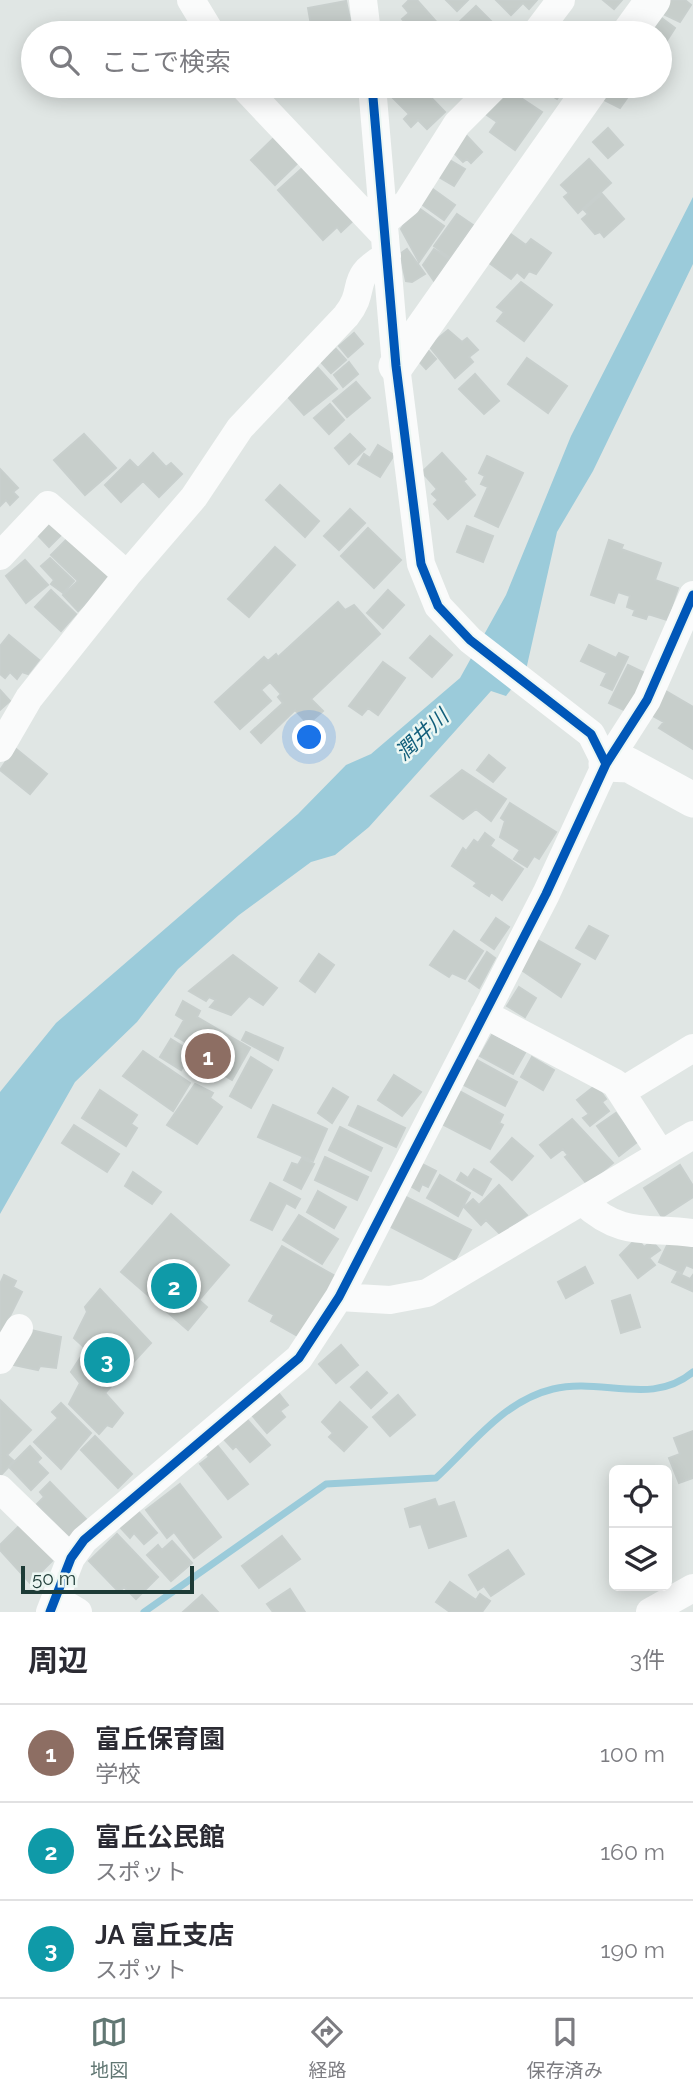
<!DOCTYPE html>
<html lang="ja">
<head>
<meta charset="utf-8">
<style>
	body { margin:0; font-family:Raleway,"Noto Sans JP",sans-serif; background:#f2f2f3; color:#2b2b33 }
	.controls { position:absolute; right:21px; bottom:21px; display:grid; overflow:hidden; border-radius:10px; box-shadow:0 4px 18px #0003 }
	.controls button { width:63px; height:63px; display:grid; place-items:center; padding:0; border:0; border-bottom:2px solid #e1e1e2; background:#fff; color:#2b2b33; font:35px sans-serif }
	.scale { position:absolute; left:21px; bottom:18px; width:173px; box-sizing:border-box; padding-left:7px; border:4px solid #1d3b36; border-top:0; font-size:19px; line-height:24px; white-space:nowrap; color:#1d3b36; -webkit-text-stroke:5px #ecf7f3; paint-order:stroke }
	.you { position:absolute; left:310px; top:738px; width:24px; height:24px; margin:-18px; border:5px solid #fff; border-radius:50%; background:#1a73e8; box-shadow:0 0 0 10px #1a73e833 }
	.badge { display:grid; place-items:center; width:46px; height:46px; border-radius:50%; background:#617773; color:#fff; font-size:23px; font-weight:700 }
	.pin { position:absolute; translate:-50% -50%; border:4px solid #fff; box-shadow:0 2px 7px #0006 }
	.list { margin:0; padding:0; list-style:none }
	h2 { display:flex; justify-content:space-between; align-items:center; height:91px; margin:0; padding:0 28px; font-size:30px }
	h2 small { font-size:23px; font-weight:400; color:#7c7c81 }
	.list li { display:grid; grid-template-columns:46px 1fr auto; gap:21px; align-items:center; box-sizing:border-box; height:98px; padding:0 28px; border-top:2px solid #e1e1e2 }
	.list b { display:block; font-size:26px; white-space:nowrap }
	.list p { margin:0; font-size:23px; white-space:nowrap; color:#7c7c81 }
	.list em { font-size:23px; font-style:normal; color:#7c7c81 }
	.icon { flex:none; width:38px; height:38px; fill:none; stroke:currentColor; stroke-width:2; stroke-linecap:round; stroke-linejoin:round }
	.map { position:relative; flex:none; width:693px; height:1612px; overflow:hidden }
	.search { position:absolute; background:#fff; box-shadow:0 4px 18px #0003; left:21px; right:21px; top:21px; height:77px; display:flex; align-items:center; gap:18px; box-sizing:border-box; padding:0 24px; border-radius:38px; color:#7c7c81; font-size:26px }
	.sheet { height:385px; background:#fff }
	nav { display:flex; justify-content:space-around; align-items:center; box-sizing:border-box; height:98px; border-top:2px solid #e1e1e2; background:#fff; font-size:19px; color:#7c7c81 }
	nav a { display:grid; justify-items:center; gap:4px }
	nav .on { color:#617773 }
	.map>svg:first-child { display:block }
	.water { fill:#9bcbda }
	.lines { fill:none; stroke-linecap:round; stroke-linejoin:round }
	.stream { stroke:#9bcbda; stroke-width:7 }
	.building { fill:#c7cecb; stroke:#c8cfcd; stroke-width:2 }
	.minor { stroke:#fafbfb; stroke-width:28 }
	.tertiary { stroke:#fafbfb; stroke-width:35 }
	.cycleway-casing { stroke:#ecf7f3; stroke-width:13 }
	.cycleway { stroke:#0057b8; stroke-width:9 }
	.labels { text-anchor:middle; stroke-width:5; stroke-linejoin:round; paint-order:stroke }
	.water-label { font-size:21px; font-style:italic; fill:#125f7b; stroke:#ecf7f3 }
</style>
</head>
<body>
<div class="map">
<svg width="693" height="1612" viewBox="0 0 693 1612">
	<rect width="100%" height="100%" fill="#e0e6e4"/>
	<!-- water -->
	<path class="water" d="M 693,197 L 693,264 L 593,471 L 557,532 L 526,670 L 506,696 L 491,691 L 369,827 L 335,855 L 311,862 L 239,915 L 178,969 L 137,1022 L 75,1082 L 0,1214 L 0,1092 L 56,1023 L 298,814 L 346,765 L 371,754 L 460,678 L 506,595 L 571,436 Z"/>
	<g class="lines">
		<!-- stream -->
		<path class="stream" d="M 144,1612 L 326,1484 L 436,1478 C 472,1445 503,1401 553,1389 C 601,1377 652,1407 693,1372"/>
	</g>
	<!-- building -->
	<path class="building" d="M 409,0 L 417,0 L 440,26 L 432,33 L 415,33 L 402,19 L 409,13 L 403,6 Z
		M 446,0 L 468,0 L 457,11 Z
		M 496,0 L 537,0 L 529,9 L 523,3 L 511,15 Z
		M 603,0 L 622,0 L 614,9 Z
		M 664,0 L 685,0 L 691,5 L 680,22 L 657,11 Z
		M 346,1 L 353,33 L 326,33 L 324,22 L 311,25 L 308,8 Z
		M 476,6 L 503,33 L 458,33 L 453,28 Z
		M 655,13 L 675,28 L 664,45 L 660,42 L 660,33 L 641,33 Z
		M 404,86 L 420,86 L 445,112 L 427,129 L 418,120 L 411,127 L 404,119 L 409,114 L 392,97 Z
		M 439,86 L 460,86 L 449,96 Z
		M 503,86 L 542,112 L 515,150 L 490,132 L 497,122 L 484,113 Z
		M 553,86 L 567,86 L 557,99 L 548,93 Z
		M 606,86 L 624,86 L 632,91 L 620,108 L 598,97 Z
		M 608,128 L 623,145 L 608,158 L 593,142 Z
		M 280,132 L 304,157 L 275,185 L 251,160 Z
		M 465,134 L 482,152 L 471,163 L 467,159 L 463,162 L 450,149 Z
		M 448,159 L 465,169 L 454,186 L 437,176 Z
		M 589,159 L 611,183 L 578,213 L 564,197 L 569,193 L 561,185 Z
		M 308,163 L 357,217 L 341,232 L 337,227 L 323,240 L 278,190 Z
		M 430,187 L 455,205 L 444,220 L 420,203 Z
		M 602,194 L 624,219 L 604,237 L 600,232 L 595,234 L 582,219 L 588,214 L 584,210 Z
		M 416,206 L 444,226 L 419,262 L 401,229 Z
		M 457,214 L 473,225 L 450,258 L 434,246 Z
		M 508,232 L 526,245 L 531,239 L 551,253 L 536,274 L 529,271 L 524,278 L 517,272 L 511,279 L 481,257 Z
		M 407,249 L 425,274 L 412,282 L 406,281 L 400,254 Z
		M 434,249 L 449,259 L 434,281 L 423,265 Z
		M 521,282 L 552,305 L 524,341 L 497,321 L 504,312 L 497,307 Z
		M 448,330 L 462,342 L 467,338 L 478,350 L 469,357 L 473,362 L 455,378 L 429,346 Z
		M 354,333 L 363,344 L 348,357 L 339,346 Z
		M 425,347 L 436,359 L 426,369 L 415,357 Z
		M 336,349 L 346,360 L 331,373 L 321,362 Z
		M 527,358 L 567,386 L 548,413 L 508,384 Z
		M 349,362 L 358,374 L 343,387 L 334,375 Z
		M 318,368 L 337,389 L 304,415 L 288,397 Z
		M 475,374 L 499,401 L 484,414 L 459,389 Z
		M 356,382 L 370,398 L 347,417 L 333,401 Z
		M 330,404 L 344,420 L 329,434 L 314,418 Z
		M 84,434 L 116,468 L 85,495 L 54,460 Z
		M 350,434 L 365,449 L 349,464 L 335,448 Z
		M 378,445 L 394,455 L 380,477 L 358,464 L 364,454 L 370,458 Z
		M 153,453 L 166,467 L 171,463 L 182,474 L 159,497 L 143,481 L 121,502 L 105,485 L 130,460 L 138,468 Z
		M 442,453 L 466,479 L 463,481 L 475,495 L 448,519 L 434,504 L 438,500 L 432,494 L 437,489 L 422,472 Z
		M 487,456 L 523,473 L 498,527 L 475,516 L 488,487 L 481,484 L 485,476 L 479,473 Z
		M 0,469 L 18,488 L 13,492 L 18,497 L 10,505 L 6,500 L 0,506 Z
		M 280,485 L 319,521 L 305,537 L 266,500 Z
		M 350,509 L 365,523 L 339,550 L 324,536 Z
		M 47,512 L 65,531 L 49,547 L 31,528 Z
		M 467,526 L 493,536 L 483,562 L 457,552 Z
		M 368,528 L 401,560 L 374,588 L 341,556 Z
		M 74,532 L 116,573 L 78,611 L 63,595 L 78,581 L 51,555 Z
		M 609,540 L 623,545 L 621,549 L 661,563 L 655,580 L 678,588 L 667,620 L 648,614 L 646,619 L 633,615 L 635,610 L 627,607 L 630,596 L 618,592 L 614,603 L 591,595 Z
		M 275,547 L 295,565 L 249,617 L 228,599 Z
		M 50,558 L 74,581 L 63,593 L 51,584 L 54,580 L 41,566 Z
		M 25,560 L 48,585 L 26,603 L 6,576 Z
		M 51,590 L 76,614 L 61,631 L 35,607 Z
		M 388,590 L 404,605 L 383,628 L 367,613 Z
		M 338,602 L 345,610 L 354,605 L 380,634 L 311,699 L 323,711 L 308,724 L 295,710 L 261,743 L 251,732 L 283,703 L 278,697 L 281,694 L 270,682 L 261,690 L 271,701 L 240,729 L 215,702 L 264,657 L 268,661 L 276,654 L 278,657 Z
		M 9,635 L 39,660 L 28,674 L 22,672 L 17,679 L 10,672 L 5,678 L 0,674 L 0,646 Z
		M 430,636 L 452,655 L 432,677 L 410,658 Z
		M 589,645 L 616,658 L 619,653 L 628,657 L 612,690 L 601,685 L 607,673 L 581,661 Z
		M 383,662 L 405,678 L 378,715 L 368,708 L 362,715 L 349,706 Z
		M 628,665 L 649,675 L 630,713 L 609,703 Z
		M 0,690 L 10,701 L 0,710 Z
		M 666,691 L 693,707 L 693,749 L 659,728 L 664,722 L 651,715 Z
		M 15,748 L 47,774 L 30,794 L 0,770 Z
		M 489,755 L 505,768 L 493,782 L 477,770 Z
		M 462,770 L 506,799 L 491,821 L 476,809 L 463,819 L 431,796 Z
		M 510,803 L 556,832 L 539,859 L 534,856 L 527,867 L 514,859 L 520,850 L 500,837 L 505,821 L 501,818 Z
		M 485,833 L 494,840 L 490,846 L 523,869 L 502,900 L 491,892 L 489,896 L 474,886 L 477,883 L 452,866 L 463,848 L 466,851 L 474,840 L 478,843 Z
		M 496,918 L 509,927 L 494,949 L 481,940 Z
		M 589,926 L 608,936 L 595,959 L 576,948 Z
		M 454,931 L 483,951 L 465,979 L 452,973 L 449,977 L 430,965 Z
		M 536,939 L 580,964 L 561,997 L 520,969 Z
		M 487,952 L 495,958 L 479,988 L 469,981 Z
		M 319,954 L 334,965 L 315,992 L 300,981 Z
		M 233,955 L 277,988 L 263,1005 L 249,996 L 231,1015 L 210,1007 L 216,1000 L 209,997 L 206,1001 L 189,991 Z
		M 519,987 L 536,998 L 525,1017 L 507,1006 Z
		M 183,1001 L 200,1011 L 197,1017 L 250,1048 L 232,1080 L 194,1058 L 199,1050 L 175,1036 L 184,1020 L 176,1015 Z
		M 246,1032 L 283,1048 L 278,1060 L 242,1040 Z
		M 492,1035 L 525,1053 L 513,1074 L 480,1056 Z
		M 171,1039 L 192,1052 L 181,1070 L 160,1057 Z
		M 143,1051 L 190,1083 L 173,1111 L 123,1076 Z
		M 251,1057 L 272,1070 L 251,1108 L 230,1096 Z
		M 532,1057 L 554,1070 L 543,1090 L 521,1077 Z
		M 473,1058 L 517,1082 L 505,1106 L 460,1083 Z
		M 394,1075 L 421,1092 L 402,1116 L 378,1100 Z
		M 195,1084 L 213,1093 L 210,1098 L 222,1107 L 197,1144 L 167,1125 Z
		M 596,1085 L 606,1099 L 602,1102 L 609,1111 L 590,1126 L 583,1118 L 589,1114 L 577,1100 Z
		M 333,1088 L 348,1097 L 332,1123 L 318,1113 Z
		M 456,1089 L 503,1115 L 499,1123 L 503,1125 L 490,1149 L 442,1124 Z
		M 100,1090 L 137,1115 L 131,1124 L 137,1128 L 126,1146 L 82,1118 Z
		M 273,1105 L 327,1129 L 313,1161 L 258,1137 Z
		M 358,1106 L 405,1128 L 396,1147 L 349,1125 Z
		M 616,1113 L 637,1142 L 619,1156 L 597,1126 Z
		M 572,1119 L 613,1163 L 587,1184 L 565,1157 L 568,1155 L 563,1149 L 551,1158 L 540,1145 Z
		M 74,1125 L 119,1154 L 107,1172 L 62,1143 Z
		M 340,1127 L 382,1148 L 371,1171 L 329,1150 Z
		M 512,1138 L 533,1156 L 512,1180 L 491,1162 Z
		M 325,1157 L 368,1177 L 357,1200 L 315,1180 Z
		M 302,1158 L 314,1164 L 301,1189 L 284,1180 L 292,1163 L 298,1165 Z
		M 420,1163 L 436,1171 L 428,1187 L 422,1184 L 419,1191 L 409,1185 Z
		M 680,1165 L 693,1186 L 693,1197 L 662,1217 L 644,1188 Z
		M 474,1169 L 491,1179 L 482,1195 L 457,1180 L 461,1173 L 468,1178 Z
		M 133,1172 L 161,1192 L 152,1204 L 125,1186 Z
		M 440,1175 L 470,1193 L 458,1216 L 427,1198 Z
		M 270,1183 L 300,1199 L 295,1208 L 286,1203 L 272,1230 L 251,1220 Z
		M 499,1185 L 527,1215 L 500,1234 L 486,1220 L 481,1225 L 464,1207 L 473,1199 L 479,1205 Z
		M 318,1191 L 346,1207 L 334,1228 L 307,1212 Z
		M 406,1197 L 471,1230 L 455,1260 L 391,1227 Z
		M 171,1214 L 229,1265 L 199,1300 L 207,1307 L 188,1330 L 121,1272 Z
		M 299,1215 L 338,1239 L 322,1264 L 283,1240 Z
		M 671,1237 L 693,1247 L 693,1268 L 686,1265 L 682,1273 L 659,1262 Z
		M 637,1238 L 644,1247 L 652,1241 L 660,1250 L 649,1258 L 655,1265 L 638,1278 L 620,1255 Z
		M 282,1246 L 335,1276 L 301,1338 L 271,1321 L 274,1315 L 249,1301 Z
		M 585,1267 L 593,1283 L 566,1298 L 558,1282 Z
		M 677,1273 L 690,1279 L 693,1275 L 692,1291 L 672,1282 Z
		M 4,1275 L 16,1281 L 13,1287 L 22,1292 L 0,1336 L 0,1284 Z
		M 100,1289 L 151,1343 L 105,1393 L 123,1413 L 112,1427 L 107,1425 L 99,1434 L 69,1404 L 80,1383 L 71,1372 L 86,1349 L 74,1338 L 87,1312 L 85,1307 Z
		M 630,1295 L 640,1327 L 621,1333 L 612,1301 Z
		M 31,1330 L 61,1337 L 56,1368 L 40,1366 L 38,1370 L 14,1365 Z
		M 341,1345 L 358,1365 L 336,1383 L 319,1364 Z
		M 367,1372 L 387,1393 L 371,1408 L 351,1387 Z
		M 277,1391 L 288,1405 L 280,1411 L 285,1417 L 267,1433 L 250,1413 Z
		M 398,1395 L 415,1415 L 390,1436 L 373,1417 Z
		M 0,1400 L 31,1430 L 7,1455 L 14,1461 L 1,1475 Z
		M 340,1402 L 367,1427 L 344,1451 L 329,1437 L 333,1433 L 322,1422 Z
		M 61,1403 L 91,1433 L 61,1469 L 34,1442 L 58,1418 L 52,1412 Z
		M 244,1416 L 270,1445 L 250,1462 L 236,1446 L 233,1449 L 222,1437 Z
		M 693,1431 L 693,1478 L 679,1483 L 669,1458 L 680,1454 L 674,1438 Z
		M 95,1436 L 132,1474 L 118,1488 L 81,1450 Z
		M 217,1445 L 248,1484 L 228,1499 L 200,1464 L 209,1457 L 206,1453 Z
		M 30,1446 L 41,1458 L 37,1462 L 48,1473 L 31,1490 L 9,1467 Z
		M 50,1482 L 87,1520 L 69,1537 L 37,1504 L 44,1497 L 40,1492 Z
		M 180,1484 L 221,1537 L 194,1558 L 174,1532 L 167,1538 L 146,1510 Z
		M 435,1499 L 438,1507 L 454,1502 L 466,1536 L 429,1548 L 421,1524 L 410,1527 L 405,1509 Z
		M 137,1510 L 157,1533 L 144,1544 L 134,1533 L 130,1538 L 119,1526 Z
		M 21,1524 L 55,1558 L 30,1583 L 0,1550 L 0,1545 Z
		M 117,1534 L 158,1577 L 136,1599 L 124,1587 L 119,1592 L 89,1561 Z
		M 282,1536 L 300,1559 L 259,1588 L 242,1566 Z
		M 172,1541 L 192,1563 L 171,1581 L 147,1555 L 158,1545 L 162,1550 Z
		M 508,1550 L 524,1574 L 491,1596 L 484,1586 L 478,1590 L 469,1575 Z
		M 450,1582 L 476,1600 L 480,1594 L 490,1601 L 482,1612 L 450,1612 L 436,1602 Z
		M 290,1589 L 305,1612 L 273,1612 L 267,1604 Z
		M 202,1595 L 218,1612 L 183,1612 Z"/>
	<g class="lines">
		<!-- minor -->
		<path class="minor" d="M 191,0 L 211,33
			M 363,0 L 367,33
			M 536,33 L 561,0
			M 243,86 L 385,236
			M 372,86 L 396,366 L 421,564 L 438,606 L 470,640 L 591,734 L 606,764
			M 384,222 L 407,203 L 457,124 L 495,86
			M 0,556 L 48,505 L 127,575
			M 0,748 L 29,698 L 127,575 L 194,497 L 240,428 L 346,316 C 369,287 346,279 387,256
			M 484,1014 L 615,1083 L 661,1154
			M 621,1092 L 693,1048
			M 583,1202 C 621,1237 645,1227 693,1233
			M 339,1297 L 390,1300 L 427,1293 L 693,1135
			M 0,1360 L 19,1328
			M 0,1489 L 71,1558
			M 56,1599 L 78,1612
			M 50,1612 L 71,1558 L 84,1540 L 299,1358 L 339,1297 L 546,894 L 606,764 L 647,700 L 693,595
			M 650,1612 L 693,1588"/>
		<!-- tertiary -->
		<path class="tertiary" d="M 629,33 L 653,0
			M 396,366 L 593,86
			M 606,764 L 629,765 L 693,800"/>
		<!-- cycleway casing -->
		<g class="cycleway-casing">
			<path id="cycleway" d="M 372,86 L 396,366 L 421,564 L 438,606 L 470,640 L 591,734 L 606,764
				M 50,1612 L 71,1558 L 84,1540 L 299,1358 L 339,1297 L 546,894 L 606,764 L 647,700 L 693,595"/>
		</g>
		<!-- cycleway -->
		<use href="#cycleway" class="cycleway"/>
	</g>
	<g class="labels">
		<!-- water labels -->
		<g class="water-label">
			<text transform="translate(422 735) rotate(-43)" y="7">潤井川</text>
		</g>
	</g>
</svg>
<div class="controls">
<button><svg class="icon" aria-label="locate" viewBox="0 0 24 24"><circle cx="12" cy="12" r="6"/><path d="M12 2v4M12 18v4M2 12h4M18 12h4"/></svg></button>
<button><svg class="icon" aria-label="layers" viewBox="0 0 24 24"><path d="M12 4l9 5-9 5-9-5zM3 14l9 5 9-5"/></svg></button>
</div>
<div class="scale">50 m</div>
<div class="you"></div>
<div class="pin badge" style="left:208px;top:1056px;background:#8d6e63">1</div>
<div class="pin badge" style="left:174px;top:1286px;background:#0f9aa8">2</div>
<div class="pin badge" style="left:107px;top:1360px;background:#0f9aa8">3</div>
<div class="search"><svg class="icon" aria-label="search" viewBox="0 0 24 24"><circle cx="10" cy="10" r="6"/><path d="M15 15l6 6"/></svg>ここで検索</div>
</div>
<section class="sheet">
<h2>周辺<small>3件</small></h2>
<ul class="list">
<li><span class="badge" style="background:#8d6e63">1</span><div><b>富丘保育園</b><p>学校</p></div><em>100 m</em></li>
<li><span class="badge" style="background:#0f9aa8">2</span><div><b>富丘公民館</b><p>スポット</p></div><em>160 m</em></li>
<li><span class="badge" style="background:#0f9aa8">3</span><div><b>JA 富丘支店</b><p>スポット</p></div><em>190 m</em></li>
</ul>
</section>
<nav>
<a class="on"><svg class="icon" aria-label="map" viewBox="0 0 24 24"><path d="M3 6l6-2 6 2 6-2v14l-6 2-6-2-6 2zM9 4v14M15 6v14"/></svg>地図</a>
<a><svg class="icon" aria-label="directions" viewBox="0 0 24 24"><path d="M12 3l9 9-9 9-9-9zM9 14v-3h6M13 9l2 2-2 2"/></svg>経路</a>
<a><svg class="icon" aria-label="saved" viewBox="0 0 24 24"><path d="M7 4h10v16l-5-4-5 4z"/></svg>保存済み</a>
</nav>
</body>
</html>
